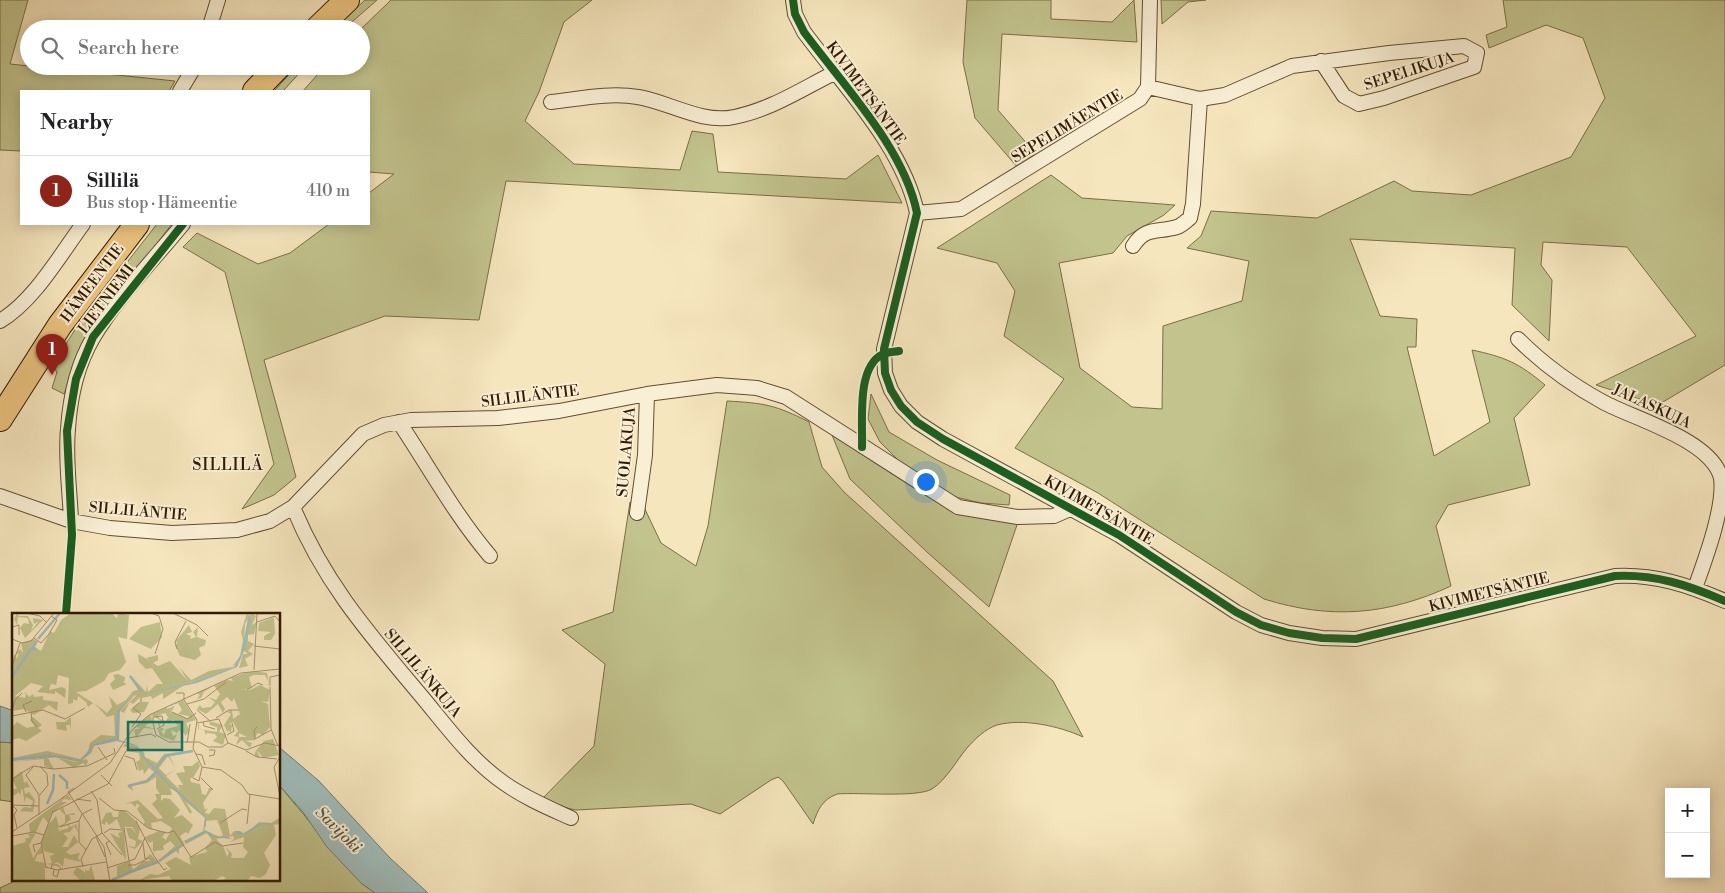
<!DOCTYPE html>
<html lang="en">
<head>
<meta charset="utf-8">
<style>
	body { margin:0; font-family:"Libre Bodoni",serif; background:#f6f6f6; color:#202124 }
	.controls { position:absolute; right:15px; bottom:15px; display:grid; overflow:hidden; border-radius:0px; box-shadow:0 2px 12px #0003 }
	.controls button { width:45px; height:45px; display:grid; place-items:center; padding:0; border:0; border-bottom:1px solid #e0e0e0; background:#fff; color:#202124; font:25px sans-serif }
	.you { position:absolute; left:925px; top:481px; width:18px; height:18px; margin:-12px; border:4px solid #fff; border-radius:50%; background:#1a73e8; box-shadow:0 0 0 8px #1a73e833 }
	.badge { display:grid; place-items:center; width:32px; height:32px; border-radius:50%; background:#8f2418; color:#fff; font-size:16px; font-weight:700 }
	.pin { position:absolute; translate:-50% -41px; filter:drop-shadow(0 1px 2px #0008) }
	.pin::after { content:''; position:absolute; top:26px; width:18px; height:15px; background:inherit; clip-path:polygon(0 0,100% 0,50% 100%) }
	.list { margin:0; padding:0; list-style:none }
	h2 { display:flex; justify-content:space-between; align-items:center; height:65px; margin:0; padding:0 20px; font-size:21px }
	h2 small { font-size:16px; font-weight:400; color:#757577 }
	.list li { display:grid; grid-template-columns:32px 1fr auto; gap:15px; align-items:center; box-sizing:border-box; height:70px; padding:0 20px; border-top:1px solid #e0e0e0 }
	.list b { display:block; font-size:19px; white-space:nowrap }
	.list p { margin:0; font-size:16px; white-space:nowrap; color:#757577 }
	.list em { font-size:16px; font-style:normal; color:#757577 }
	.icon { flex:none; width:28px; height:28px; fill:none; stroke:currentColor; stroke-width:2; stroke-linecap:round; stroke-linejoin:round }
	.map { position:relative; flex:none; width:1725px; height:893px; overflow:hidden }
	.search { position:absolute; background:#fff; box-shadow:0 2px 12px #0003; left:20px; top:20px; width:350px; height:55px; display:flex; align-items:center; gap:12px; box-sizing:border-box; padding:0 18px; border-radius:28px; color:#757577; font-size:19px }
	.panel { position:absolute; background:#fff; box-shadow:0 2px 12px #0003; left:20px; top:90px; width:350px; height:135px; border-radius:0px }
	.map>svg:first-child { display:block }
	.green { fill:#c2c38d; stroke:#7a6e46 }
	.water { fill:#a1bdbc; stroke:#747c71 }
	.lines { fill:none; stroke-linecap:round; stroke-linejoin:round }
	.minor-casing { stroke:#624d30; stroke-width:16 }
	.trunk-casing { stroke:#311a00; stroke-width:26 }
	.minor { stroke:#f9efd5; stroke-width:14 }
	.trunk { stroke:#ebc37f; stroke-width:24 }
	.cycleway-casing { stroke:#f9efd5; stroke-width:11 }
	.cycleway { stroke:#1b5e20; stroke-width:8 }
	.labels { text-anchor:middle; stroke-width:4; stroke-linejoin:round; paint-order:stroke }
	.street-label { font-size:15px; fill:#311a00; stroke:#f9efd5 }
	.neighbourhood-label { font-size:16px; letter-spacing:1px; fill:#311a00; stroke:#f9efd5 }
	.water-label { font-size:16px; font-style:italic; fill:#585342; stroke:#f9efd5 }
	.inset-river { fill:none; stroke:#a1bdbc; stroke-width:2.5 }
	.inset-road { fill:none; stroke:#a79472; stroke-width:1 }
	.view { fill:#0f766e; fill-opacity:0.15; stroke:#0f766e; stroke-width:2.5 }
	.inset-edge { fill:none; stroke:#311a00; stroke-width:2.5 }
</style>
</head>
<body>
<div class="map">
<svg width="1725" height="893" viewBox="0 0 1725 893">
	<rect width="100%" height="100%" fill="#f6e6be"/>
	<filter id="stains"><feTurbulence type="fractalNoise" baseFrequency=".004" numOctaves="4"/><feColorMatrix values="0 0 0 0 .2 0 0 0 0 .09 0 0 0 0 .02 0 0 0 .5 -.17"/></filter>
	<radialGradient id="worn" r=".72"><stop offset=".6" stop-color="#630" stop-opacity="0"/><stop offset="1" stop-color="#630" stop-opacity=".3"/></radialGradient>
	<!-- green -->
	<path class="green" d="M 0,0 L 28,0 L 10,64 L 175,81 L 169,91 L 21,91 L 21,151 L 0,150 Z
		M 365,0 L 377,0 L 344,29 L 334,29 Z
		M 391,0 L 592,0 L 564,22 L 539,92 L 525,121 L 574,164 L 680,170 L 692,131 L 713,134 L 718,172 L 846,179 L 878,155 L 902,203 L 506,181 L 479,320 L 385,316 L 264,360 L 296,477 L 274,495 L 242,509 L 274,464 L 225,272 L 183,247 L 197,233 L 258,264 L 290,253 L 329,224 L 369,224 L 369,193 L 394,174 L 369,172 L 369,91 L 303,91 L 325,66 L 361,66 L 361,29 Z
		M 967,0 L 1051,0 L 1051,19 L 1112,22 L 1134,0 L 1137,42 L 1002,34 L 998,110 L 1035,153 L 1018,168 L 975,118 L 963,62 Z
		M 1161,0 L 1206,0 L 1188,2 L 1162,24 Z
		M 1503,0 L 1725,0 L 1725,365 L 1658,405 L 1596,385 L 1696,336 L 1627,247 L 1543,242 L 1541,265 L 1552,280 L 1549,341 L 1512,305 L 1515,248 L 1350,239 L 1380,316 L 1417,319 L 1416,347 L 1407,347 L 1434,456 L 1490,422 L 1472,350 C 1505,357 1519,363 1545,385 L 1514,418 L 1530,485 L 1448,505 L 1436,526 L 1451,586 C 1388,615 1331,620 1264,599 L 1098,493 L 1015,448 L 1064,379 L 1004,336 L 1015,291 L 997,263 L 937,248 L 1051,175 L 1082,198 L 1175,205 L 1164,215 L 1127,236 L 1113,253 L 1059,263 L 1080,368 L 1132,407 L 1162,409 L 1163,326 L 1242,301 L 1249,261 L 1187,248 L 1201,236 L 1211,211 L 1317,218 L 1394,181 L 1412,191 L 1471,195 L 1571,157 L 1605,98 L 1583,38 L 1546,25 L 1489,48 L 1486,35 L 1507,27 Z
		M 297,66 L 306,66 L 283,91 L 274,91 Z
		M 157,224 L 172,224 L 89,330 L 64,394 L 52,388 L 57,372 L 52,366 L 78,325 Z
		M 871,394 L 889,432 L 937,460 L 1010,495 L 1009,505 L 981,503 L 947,495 L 903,465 L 880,442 L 868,419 Z
		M 727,401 C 764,403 776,405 809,422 L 822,467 L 844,492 L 1053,681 L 1083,737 C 1059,726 1023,718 997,725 C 985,729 975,739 967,748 C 956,761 947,779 932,789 C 916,798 858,792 837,794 C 822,800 818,809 813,824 L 783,781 L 778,777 L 771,780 L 720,814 L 691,804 L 576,810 L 539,802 L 594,746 L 605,664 L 562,630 L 613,612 L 630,502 L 643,505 L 661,543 L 696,566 L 708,526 Z
		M 832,435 L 923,494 L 956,511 L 1018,522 L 989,607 L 928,553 L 850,479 Z
		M 0,742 L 14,743 L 14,802 L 0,800 Z
		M 279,785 L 361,883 L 375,893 L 0,893 L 0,888 L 19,879 L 279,879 Z"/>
	<!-- water -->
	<path class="water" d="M 0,706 L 14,711 L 14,743 L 0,742 Z
		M 279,747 L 319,781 L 390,858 L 428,893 L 375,893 L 361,883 L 327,847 L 303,812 L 279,785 Z"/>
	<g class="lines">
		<!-- minor casing -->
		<g class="minor-casing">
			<path id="minor" d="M 793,0 L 795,14 L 804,32 C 843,85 904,148 917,213 L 884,349 L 885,373 L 891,390 L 901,406 L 917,422 L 943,439 L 1119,535 L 1236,612 L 1261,625 L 1289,633 L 1322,638 L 1356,639 L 1615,576 C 1655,574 1688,585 1725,601
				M 209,29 L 218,0
				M 1148,87 L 1200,99 L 1225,95 L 1292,66 L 1389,53 L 1464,46 L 1477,53 L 1474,67 L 1384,98 L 1359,104 L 1344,96 L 1321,61
				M 180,91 L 195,66
				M 551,102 C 578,99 610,92 638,97 C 669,102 702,124 734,117 C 770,110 802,89 834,73
				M 917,213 L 961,209 L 1140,99 L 1148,87 L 1150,0
				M 1133,246 C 1146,226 1157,233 1177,227 C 1181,226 1186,221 1190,218 L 1193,204 L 1200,99
				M 0,321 C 34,301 60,255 83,224
				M 1518,339 C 1543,364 1572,385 1603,402 C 1634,419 1712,440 1721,478 C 1725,507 1705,560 1695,588
				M 399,422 C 429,467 455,515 490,556
				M 0,496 L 71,521 L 110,528 L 172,533 L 237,530 L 270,521 L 293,507 L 363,434 L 384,425 L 411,420 L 498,418 L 559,411 L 647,394 L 717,385 L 757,388 L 786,397 L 958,507 L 1018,517 L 1054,516 L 1070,509
				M 293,507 C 324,583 371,636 423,698 C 447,727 472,761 504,783 C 525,798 549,808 571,818
				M 637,513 L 645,455 L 647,394
				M 71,521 C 70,491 65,459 68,429 C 70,398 77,365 93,338 C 115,300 155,258 183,224"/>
		</g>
		<!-- trunk casing -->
		<g class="trunk-casing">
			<path id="trunk" d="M 317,29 L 347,0
				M 255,91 L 279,66
				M 0,419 L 60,325 L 137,224"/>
		</g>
		<!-- minor -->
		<use href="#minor" class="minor"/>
		<!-- trunk -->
		<use href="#trunk" class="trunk"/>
		<!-- cycleway casing -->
		<g class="cycleway-casing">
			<path id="cycleway" d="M 793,0 L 795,14 L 804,32 C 843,85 904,148 917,213 L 884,349 L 885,373 L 891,390 L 901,406 L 917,422 L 943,439 L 1119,535 L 1236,612 L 1261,625 L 1289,633 L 1322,638 L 1356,639 L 1615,576 C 1655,574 1688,585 1725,601
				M 862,447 C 863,421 856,367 883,354 C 888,352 894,352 899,351
				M 66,614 L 72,535 L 67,431 L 76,379 L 93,337 L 183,224"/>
		</g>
		<!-- cycleway -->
		<use href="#cycleway" class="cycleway"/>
	</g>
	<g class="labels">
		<!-- street labels -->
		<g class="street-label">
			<text transform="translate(1409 71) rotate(-18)" y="5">SEPELIKUJA</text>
			<text transform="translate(866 93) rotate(54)" y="5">KIVIMETSÄNTIE</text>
			<text transform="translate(1067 126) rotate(-31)" y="5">SEPELIMÄENTIE</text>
			<text transform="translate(92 283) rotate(-53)" y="5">HÄMEENTIE</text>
			<text transform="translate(106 299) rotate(-53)" y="5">LIETNIEMI</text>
			<text transform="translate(530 396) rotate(-7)" y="5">SILLILÄNTIE</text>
			<text transform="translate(1652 406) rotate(25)" y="5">JALASKUJA</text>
			<text transform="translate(626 452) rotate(-85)" y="5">SUOLAKUJA</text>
			<text transform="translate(1099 510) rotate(30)" y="5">KIVIMETSÄNTIE</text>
			<text transform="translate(138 511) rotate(5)" y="5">SILLILÄNTIE</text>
			<text transform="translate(1489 592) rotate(-14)" y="5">KIVIMETSÄNTIE</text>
			<text transform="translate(423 673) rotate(50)" y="5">SILLILÄNKUJA</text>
		</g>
		<!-- neighbourhood labels -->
		<g class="neighbourhood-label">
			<text x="228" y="470">SILLILÄ</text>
		</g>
		<!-- water labels -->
		<g class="water-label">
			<text transform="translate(339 829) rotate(45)" y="6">Savijoki</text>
		</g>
	</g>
	<!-- overview -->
	<g transform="translate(12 613)">
		<rect width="268" height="268" fill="#f6e6be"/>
		<path d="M 5,0 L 7,3 L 16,3 L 21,12 L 19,18 L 27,8 L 22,11 L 21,5 L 31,7 L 13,25 L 8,15 L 12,10 L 17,11 L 16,5 L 6,4 L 5,12 L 2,6 ZM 59,0 L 99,0 L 105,5 L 106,0 L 117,2 L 115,26 L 106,24 L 114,49 L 108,57 L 97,60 L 92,68 L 74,78 L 64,79 L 81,90 L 76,94 L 74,89 L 66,83 L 65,88 L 61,86 L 61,90 L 56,91 L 57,65 L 46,62 L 44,72 L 39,71 L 37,77 L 50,74 L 54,76 L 53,85 L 43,78 L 43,81 L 25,79 L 31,73 L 19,70 L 3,83 L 13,85 L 14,81 L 11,79 L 14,80 L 17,84 L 21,81 L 22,84 L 31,83 L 31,87 L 46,89 L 45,98 L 37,92 L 22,102 L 12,96 L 0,98 L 0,45 L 3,41 L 4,46 L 7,41 L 4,40 L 8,36 L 11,40 L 9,30 L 22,26 L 25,29 L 23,34 L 29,38 L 38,18 L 42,20 L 49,7 ZM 235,0 L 237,4 L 233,11 L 232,28 L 229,41 L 225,50 L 219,55 L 181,69 L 121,83 L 105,99 L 106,108 L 104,112 L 105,122 L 103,124 L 81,131 L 74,143 L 69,147 L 66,147 L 55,145 L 40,141 L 24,143 L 0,145 L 35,138 L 68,146 L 76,139 L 78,130 L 89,122 L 103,123 L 102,102 L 95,104 L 82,90 L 95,100 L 100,94 L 97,83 L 105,92 L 114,87 L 121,78 L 126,77 L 118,63 L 119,63 L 134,79 L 135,72 L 136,79 L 145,71 L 151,71 L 140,55 L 134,56 L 127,49 L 126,41 L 140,49 L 134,45 L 146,42 L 146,47 L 141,50 L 146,53 L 158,48 L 176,68 L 167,54 L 179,67 L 197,58 L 220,54 L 228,43 L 231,27 L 229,19 ZM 239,0 L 244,3 L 240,12 L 245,9 L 242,21 L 236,22 L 236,28 L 242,31 L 236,38 L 241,41 L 233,46 L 236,53 L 227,55 L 231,41 L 236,41 L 232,38 ZM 262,4 L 263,21 L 259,27 L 252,27 L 252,23 L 259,19 L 246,18 L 247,10 ZM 148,9 L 150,24 L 139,36 L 117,26 L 129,14 ZM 177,12 L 180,19 L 174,21 L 179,23 L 178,26 L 184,24 L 181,19 L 186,14 L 185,24 L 194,27 L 193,32 L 187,35 L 189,42 L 183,47 L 168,43 L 163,32 L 166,29 L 163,29 ZM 242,58 L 255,60 L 257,71 L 254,72 L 257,70 L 253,62 L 242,62 L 237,64 L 240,75 L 231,77 L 238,77 L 248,72 L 258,77 L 256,89 L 249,88 L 256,91 L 258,114 L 251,122 L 245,120 L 243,127 L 233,128 L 240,130 L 238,135 L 230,127 L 224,132 L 227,124 L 235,124 L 227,120 L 227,124 L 222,123 L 226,118 L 221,109 L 217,111 L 220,112 L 219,120 L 216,117 L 216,120 L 212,112 L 219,101 L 215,99 L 220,97 L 221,106 L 228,101 L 222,85 L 220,89 L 215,84 L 209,89 L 213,96 L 211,100 L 206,91 L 194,101 L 185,96 L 188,92 L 190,95 L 199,94 L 203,89 L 196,84 L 204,87 L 208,81 L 202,72 L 192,79 L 189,85 L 185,86 L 188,82 L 184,80 L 215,67 L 221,68 L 219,65 L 230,61 ZM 106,61 L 113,64 L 112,70 L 115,71 L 101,77 L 98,71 L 103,66 L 101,62 ZM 174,71 L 151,86 L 151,80 L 140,86 L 139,83 L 130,85 L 130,89 L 137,89 L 132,99 L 121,100 L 118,97 L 128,89 L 128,84 L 121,91 L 118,89 L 112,100 L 108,98 L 125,82 ZM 171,87 L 184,107 L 174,110 L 178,118 L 173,123 L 172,120 L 166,121 L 169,120 L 167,117 L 165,120 L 159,117 L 161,123 L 165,121 L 162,128 L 148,123 L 146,117 L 149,115 L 153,116 L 149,118 L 152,122 L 154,116 L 166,113 L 162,107 L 153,110 L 156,104 L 153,100 L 145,103 L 152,109 L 148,111 L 148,115 L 146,111 L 148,107 L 139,102 L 140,108 L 133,113 L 144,116 L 132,115 L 124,125 L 122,117 L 128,115 L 124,114 L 118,121 L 123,114 L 133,105 L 140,101 ZM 170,89 L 166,90 L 170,97 L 166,101 L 176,103 L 177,106 L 159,99 L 163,93 L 155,96 L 154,94 ZM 21,104 L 30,112 L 26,115 L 30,118 L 14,128 L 7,125 L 0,127 L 0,114 L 5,109 L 15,115 L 23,113 L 18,107 ZM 59,104 L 59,118 L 58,112 L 54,112 L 55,118 L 45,116 L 44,109 L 53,109 ZM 197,108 L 211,112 L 207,119 L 214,121 L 211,132 L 201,128 L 205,124 L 203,121 L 195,120 L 194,122 L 192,117 L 186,116 L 186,111 L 187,111 L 187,116 L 205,119 L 205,114 L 198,112 ZM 261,126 L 267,142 L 251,145 L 245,137 L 248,145 L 243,143 L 243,139 L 252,128 ZM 113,131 L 123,133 L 132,139 L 133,144 L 145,150 L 152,141 L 181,137 L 157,142 L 163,155 L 156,143 L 147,155 L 154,162 L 163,157 L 154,163 L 168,177 L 166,172 L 171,172 L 164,160 L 173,159 L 171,153 L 180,153 L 186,148 L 188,153 L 181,165 L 178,165 L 179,169 L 188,171 L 190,181 L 194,182 L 197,175 L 201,175 L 191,190 L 193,197 L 196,195 L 193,200 L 197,201 L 202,195 L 213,196 L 218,223 L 222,218 L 230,218 L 223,221 L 234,221 L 247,209 L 259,210 L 267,205 L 267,211 L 262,212 L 264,222 L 252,240 L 258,252 L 254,261 L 248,265 L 239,263 L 236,267 L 211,267 L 214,265 L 210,263 L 203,267 L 160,268 L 157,263 L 128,267 L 138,261 L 146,262 L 159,256 L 153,250 L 164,244 L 179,252 L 177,244 L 195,239 L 193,235 L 200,227 L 195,220 L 174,231 L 172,228 L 191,219 L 193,205 L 174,189 L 180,199 L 178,201 L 165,179 L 158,175 L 160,182 L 149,182 L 149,188 L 152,185 L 158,186 L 168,197 L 162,205 L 170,202 L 181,212 L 176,221 L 174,219 L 168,223 L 173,232 L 167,236 L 167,241 L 164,238 L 146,248 L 163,233 L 158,228 L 151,233 L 152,237 L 141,238 L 141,228 L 137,230 L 133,224 L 147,218 L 154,219 L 150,224 L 154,227 L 160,215 L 149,208 L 139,210 L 140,216 L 131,212 L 133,209 L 125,196 L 128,192 L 124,191 L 124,194 L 119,190 L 112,191 L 126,187 L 146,206 L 151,205 L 140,191 L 145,186 L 143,181 L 148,181 L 144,175 L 144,164 L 135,170 L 120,173 L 121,178 L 115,173 L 132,169 L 143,160 L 137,155 L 132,161 L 131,156 L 127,158 L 124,149 L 128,147 L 127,140 L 114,138 L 118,133 L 111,134 ZM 205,207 L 211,222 L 208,224 L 192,217 L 194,208 ZM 222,223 L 222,226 L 218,229 L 232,224 L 231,234 L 236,239 L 232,245 L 219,245 L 220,241 L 213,233 L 217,240 L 215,244 L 211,233 L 204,226 ZM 38,144 L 46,145 L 64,149 L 74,146 L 76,148 L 74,153 L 71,150 L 62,155 L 46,145 L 36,145 L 42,156 L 32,153 L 32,146 L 0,149 ZM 10,158 L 12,170 L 17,167 L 15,169 L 18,174 L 12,175 L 13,181 L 17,179 L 23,187 L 21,199 L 8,198 L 12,194 L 19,195 L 21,188 L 14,184 L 13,190 L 10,175 L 8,183 L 7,179 L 0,184 L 0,176 L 5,176 L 0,166 ZM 56,182 L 60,187 L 52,186 L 49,189 L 55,189 L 39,201 L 36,210 L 31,204 L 24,219 L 18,219 L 17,211 ZM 51,194 L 54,202 L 62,200 L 63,202 L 57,202 L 59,206 L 51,213 L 46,214 L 47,218 L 57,215 L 55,211 L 59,214 L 64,211 L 67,220 L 62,213 L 58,219 L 51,220 L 56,225 L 50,234 L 56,234 L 62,222 L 66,229 L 54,239 L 58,242 L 68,240 L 66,245 L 69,249 L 52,245 L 51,254 L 46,249 L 40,252 L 34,251 L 40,250 L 38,243 L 43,241 L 32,238 L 29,230 L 36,212 L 44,203 L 47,213 L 53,210 L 53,202 L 48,197 ZM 107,198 L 113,198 L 124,208 L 128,216 L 126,226 L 131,228 L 123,236 L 115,233 L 123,234 L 124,228 L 117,225 L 114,215 L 119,215 L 125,221 L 120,214 L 112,214 L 114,247 L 98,220 L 108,225 L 106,220 L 110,219 L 105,206 L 97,212 L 94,208 L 93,212 L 89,210 L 94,200 L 99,199 L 101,204 L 106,204 ZM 24,220 L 17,232 L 21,245 L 29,233 L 31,240 L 25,242 L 23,248 L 33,250 L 33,267 L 0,268 L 0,233 L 14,229 L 13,226 L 18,224 L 16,221 ZM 138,241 L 146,249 L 105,265 L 105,253 L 118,248 L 121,257 L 131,248 L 138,248 L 135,244 ZM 79,252 L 83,267 L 68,267 L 61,260 L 65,254 L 74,260 L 73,257 L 77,258 Z" fill="#c2c38d" fill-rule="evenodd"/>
		<path d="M 237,0 L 239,6 L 233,36 L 225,54 L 185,70 L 122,83 L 108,98 L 107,127 L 124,132 L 130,138 L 132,144 L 148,159 L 157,172 L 165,177 L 194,204 L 194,212 L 192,217 L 199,220 L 200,223 L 216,224 L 220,226 L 225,218 L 232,220 L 248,210 L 252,210 L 260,211 L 267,207 L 266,209 L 258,212 L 250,211 L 234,221 L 224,221 L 220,226 L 200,224 L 192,218 L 193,204 L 156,172 L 131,145 L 124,133 L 105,128 L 82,133 L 79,140 L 68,149 L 42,144 L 0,148 L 0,145 L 38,141 L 69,147 L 81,131 L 103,124 L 105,98 L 121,83 L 181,69 L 222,54 L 229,41 Z" fill="#a1bdbc"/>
		<path class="inset-river" d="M 26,26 L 48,0M 118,63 L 130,79M 0,64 L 19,36 L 23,36 L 21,34 L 25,28M 143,156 L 153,143 L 181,138M 47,162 L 55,169 L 55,176M 116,173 L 135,168 L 145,158M 35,191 L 41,177 L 42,161M 173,229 L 192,219M 147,248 L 170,232M 121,258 L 146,249M 100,267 L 121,258"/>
		<path class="inset-road" d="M 14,0 L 28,3 L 34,9M 139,0 L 147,3 L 151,16 L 143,41M 161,0 L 185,12 L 196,23M 245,9 L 263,3 L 268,9M 0,14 L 7,12 L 7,22M 22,25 L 29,30 L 37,21 L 45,7 L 39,3M 0,26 L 10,30 L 19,28 L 42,0M 242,33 L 268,36M 165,36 L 163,29 L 174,8M 0,53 L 8,30M 242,57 L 245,0M 258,73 L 258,64 L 268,62M 258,74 L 259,116 L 266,133M 235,77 L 246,70 L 251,72M 164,80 L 172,80 L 172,87 L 185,107 L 181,135 L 190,154 L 209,157 L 230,172 L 236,181 L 268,186M 175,91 L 192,86 L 214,69M 0,97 L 3,87 L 10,80M 185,97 L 197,107M 14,99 L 11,92 L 20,88M 19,99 L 20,108 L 25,114M 160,99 L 176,106 L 184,100M 0,103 L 31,97 L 53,106 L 73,95M 204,105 L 217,97 L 227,97M 191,109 L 192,113 L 203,116M 185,110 L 207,106 L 216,130M 120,114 L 129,101 L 121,95 L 127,90M 245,114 L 242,117 L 243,126 L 259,117M 145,116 L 152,112 L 150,103 L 141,104 L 141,110 L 144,122 L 157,129 L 187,129 L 196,134 L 210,134 L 216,130 L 234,137 L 253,130 L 268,133M 215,122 L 222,118 L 220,110M 116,125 L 139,121 L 144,124M 175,130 L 178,111M 86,134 L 95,147M 197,137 L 203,137 L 202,142 L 197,143M 234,138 L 245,144 L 265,146M 184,141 L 190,142 L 193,152M 113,143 L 122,146 L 125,157M 268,144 L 262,154 L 268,183M 21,154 L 14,162 L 27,182M 89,162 L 100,173M 181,165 L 187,168 L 190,154M 189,165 L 201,177M 0,166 L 21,153 L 42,156 L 75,153 L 103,140 L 102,135M 62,175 L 56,179 L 92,234 L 98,268M 87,185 L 102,197 L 115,198 L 136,215 L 155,220 L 162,218 L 179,244 L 203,229 L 210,233 L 231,230M 49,186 L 98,150 L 120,117 L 137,102 L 229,60 L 268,56M 64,186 L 79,188M 0,192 L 27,193M 0,192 L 5,197 L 2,202 L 5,215M 41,199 L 96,171 L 114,138M 27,202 L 27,183 L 36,172 L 35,161 L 28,153M 124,208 L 142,243 L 152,257 L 155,255M 208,210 L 230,196 L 235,197M 235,211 L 238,181M 47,214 L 67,208M 112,215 L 117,248M 0,219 L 52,184M 90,220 L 110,242M 92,220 L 98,216 L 109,217M 0,223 L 22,219 L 32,222M 84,224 L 93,244M 98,228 L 94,230 L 99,242M 131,230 L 133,246M 74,237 L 67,229 L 67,208 L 70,201 L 80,196M 23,239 L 21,232 L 29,230M 116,252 L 123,252 L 135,246 L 136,245 L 133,246M 33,254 L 45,257 L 94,249M 34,254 L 29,230 L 41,198M 71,254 L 69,246 L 80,226 L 90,220 L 85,187 L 79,178M 95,255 L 123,246 L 133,225M 39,256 L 40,252 L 46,252 L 49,256M 42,257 L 41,262 L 45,264 L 47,257"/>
		<path class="view" d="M 116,109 L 170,109 L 170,137 L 116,137 Z"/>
		<rect width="268" height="268" class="inset-edge"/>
	</g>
	<rect width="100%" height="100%" filter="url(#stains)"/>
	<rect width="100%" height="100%" fill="url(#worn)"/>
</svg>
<div class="controls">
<button>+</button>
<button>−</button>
</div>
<div class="you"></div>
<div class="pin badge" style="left:52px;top:375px">1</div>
<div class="search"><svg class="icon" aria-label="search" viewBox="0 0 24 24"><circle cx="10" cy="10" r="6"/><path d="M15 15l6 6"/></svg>Search here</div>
<section class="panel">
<h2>Nearby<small></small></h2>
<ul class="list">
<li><span class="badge">1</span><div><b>Sillilä</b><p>Bus stop · Hämeentie</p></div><em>410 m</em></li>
</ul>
</section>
</div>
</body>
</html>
